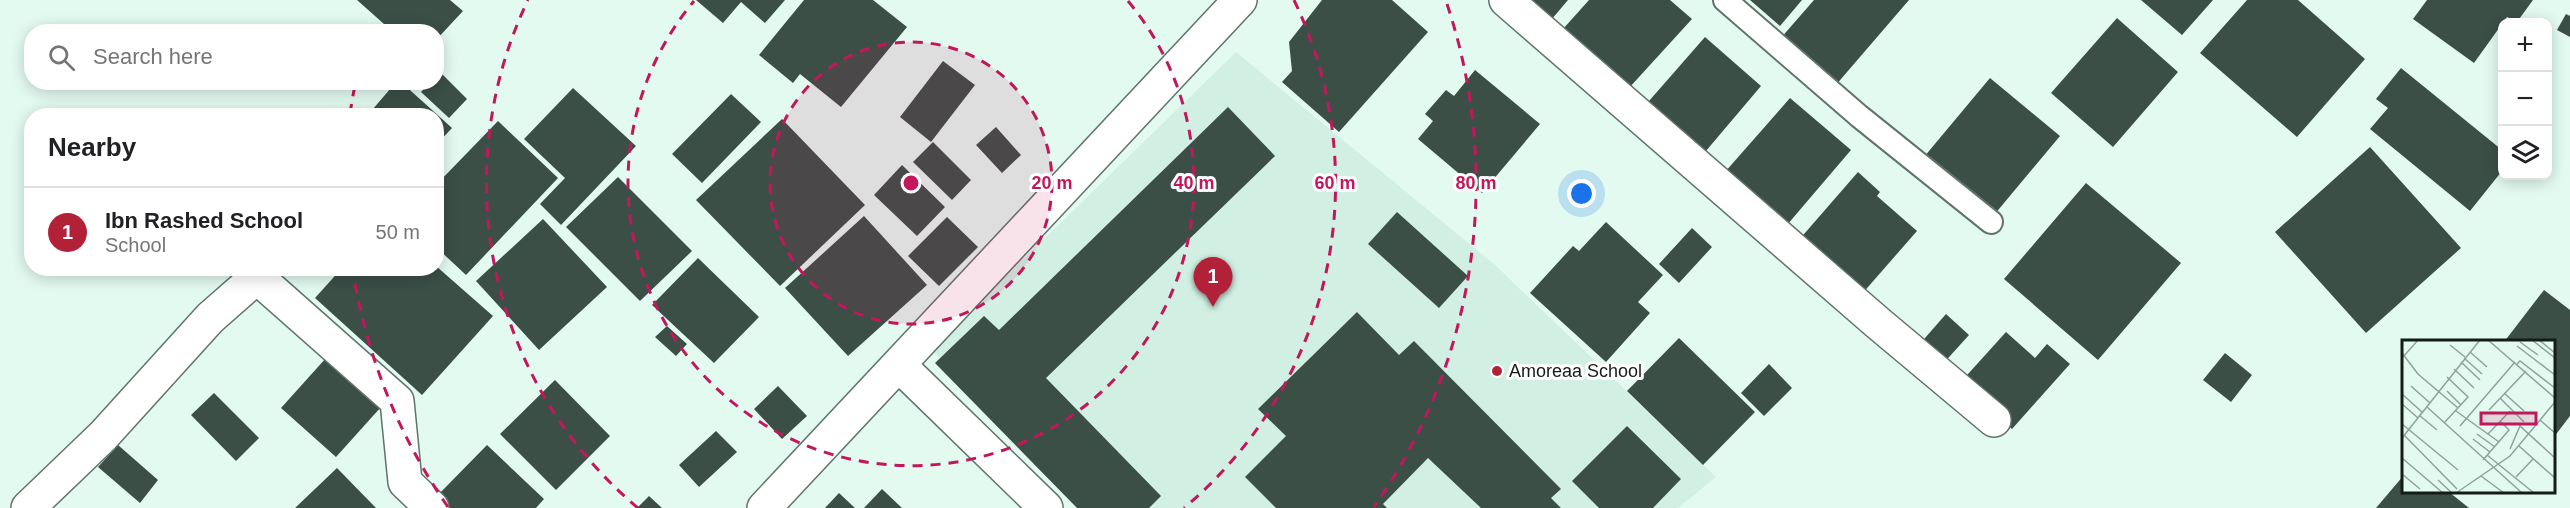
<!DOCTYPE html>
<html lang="en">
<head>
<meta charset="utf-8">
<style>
	body { margin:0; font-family:Helvetica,sans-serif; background:#f2f2f2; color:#202124 }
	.controls { position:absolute; right:18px; top:18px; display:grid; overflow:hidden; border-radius:12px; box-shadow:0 3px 15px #0003 }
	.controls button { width:54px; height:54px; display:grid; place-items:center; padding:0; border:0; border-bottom:2px solid #e0e0e0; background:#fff; color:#202124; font:30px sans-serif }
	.you { position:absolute; left:1582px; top:194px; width:21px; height:21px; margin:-15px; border:4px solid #fff; border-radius:50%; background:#1a73e8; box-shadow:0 0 0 9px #1a73e833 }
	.badge { display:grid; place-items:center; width:39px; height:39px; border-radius:50%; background:#b32139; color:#fff; font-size:20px; font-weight:700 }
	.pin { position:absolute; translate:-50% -50px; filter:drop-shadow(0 2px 3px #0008) }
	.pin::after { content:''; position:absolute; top:32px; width:21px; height:18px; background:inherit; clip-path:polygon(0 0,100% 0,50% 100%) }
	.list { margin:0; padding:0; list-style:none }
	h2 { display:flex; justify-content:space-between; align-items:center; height:78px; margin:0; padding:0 24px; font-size:26px }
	h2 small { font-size:20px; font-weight:400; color:#757577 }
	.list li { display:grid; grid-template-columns:39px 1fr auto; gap:18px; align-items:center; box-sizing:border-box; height:90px; padding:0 24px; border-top:2px solid #e0e0e0 }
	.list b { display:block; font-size:22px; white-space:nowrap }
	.list p { margin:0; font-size:20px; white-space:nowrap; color:#757577 }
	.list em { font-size:20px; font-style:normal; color:#757577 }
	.icon { flex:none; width:33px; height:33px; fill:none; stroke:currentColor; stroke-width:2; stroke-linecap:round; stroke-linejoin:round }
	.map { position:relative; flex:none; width:2570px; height:508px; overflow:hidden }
	.search { position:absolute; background:#fff; box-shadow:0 3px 15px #0003; left:24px; top:24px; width:420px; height:66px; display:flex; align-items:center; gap:15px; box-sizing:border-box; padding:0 21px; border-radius:24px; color:#757577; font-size:22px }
	.panel { position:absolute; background:#fff; box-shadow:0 3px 15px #0003; left:24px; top:108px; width:420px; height:168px; border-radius:24px }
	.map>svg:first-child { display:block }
	.built { fill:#d1f0e3 }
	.building { fill:#3b4f47 }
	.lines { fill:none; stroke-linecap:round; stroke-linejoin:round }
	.lane-casing { stroke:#5f746b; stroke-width:26 }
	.street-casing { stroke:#5f746b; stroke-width:36 }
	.lane { stroke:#fff; stroke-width:22 }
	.street { stroke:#fff; stroke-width:33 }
	.ring { fill:none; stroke:#c2185b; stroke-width:3; stroke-dasharray:10 8 }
	.poi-dot { fill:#b32139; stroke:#fff; stroke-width:2 }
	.labels { text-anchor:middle; stroke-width:6; stroke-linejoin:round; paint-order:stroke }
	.poi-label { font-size:18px; fill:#141c19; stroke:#fff; text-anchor:start }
	.inset-road { fill:none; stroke:#90a19b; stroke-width:1.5 }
	.view { fill:#c2185b; fill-opacity:0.15; stroke:#c2185b; stroke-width:3 }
	.inset-edge { fill:none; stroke:#141c19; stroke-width:3 }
	.centre { fill:#c2185b; stroke:#fff; stroke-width:3 }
	.ring-label { font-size:18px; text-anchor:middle; font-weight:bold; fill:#c2185b; stroke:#fff; stroke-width:6; stroke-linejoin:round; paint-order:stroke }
</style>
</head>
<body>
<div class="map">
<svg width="2570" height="508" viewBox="0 0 2570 508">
	<rect width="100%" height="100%" fill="#e3faf1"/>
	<!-- built -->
	<path class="built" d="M 1236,52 L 1495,265 L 1716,477 L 1678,508 L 1085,508 L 931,349 Z"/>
	<!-- building -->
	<path class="building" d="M 357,0 L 450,0 L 463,11 L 436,40 L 436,32 L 393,32 Z
		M 696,0 L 785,0 L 765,23 L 741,2 L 723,23 Z
		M 804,0 L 873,0 L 907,27 L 841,107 L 800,74 L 793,83 L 759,55 Z
		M 1322,0 L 1392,0 L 1428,32 L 1339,132 L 1282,82 L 1292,71 L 1289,42 Z
		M 1515,0 L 1568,0 L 1546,26 Z
		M 1589,0 L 1670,0 L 1692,19 L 1629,88 L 1563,29 Z
		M 1750,0 L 1802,0 L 1780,26 Z
		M 1814,0 L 1909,0 L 1835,86 L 1780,39 Z
		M 2141,0 L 2213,0 L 2182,35 Z
		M 2247,0 L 2298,0 L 2365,59 L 2297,137 L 2200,53 Z
		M 2427,0 L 2533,0 L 2517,22 L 2507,17 L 2474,63 L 2413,19 Z
		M 2566,14 L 2570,16 L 2570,37 L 2557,30 Z
		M 2117,18 L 2178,72 L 2113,147 L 2051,93 Z
		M 1705,37 L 1761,86 L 1700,158 L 1642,109 Z
		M 943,61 L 975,85 L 931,142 L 900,117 Z
		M 2401,68 L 2502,150 L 2502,171 L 2470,211 L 2370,129 L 2388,108 L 2376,99 Z
		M 1475,70 L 1540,124 L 1482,193 L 1418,139 L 1433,121 L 1425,114 L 1446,90 L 1454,96 Z
		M 440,72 L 467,99 L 449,118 L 421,92 L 430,82 L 436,82 L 436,75 Z
		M 1990,78 L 2060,136 L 1994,215 L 1924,157 Z
		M 396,82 L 401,82 L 452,128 L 436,145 L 436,116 L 367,116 Z
		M 573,88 L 636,146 L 561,225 L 540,204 L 565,178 L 524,139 Z
		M 731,94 L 761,122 L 702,183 L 672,154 Z
		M 1790,98 L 1851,150 L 1787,225 L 1725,172 Z
		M 1228,107 L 1275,156 L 1046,378 L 1161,496 L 1149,508 L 1077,508 L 935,363 L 984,316 L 999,330 Z
		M 782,119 L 865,205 L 780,286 L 696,200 Z
		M 498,121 L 558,178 L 466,275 L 436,247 L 436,218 L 439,215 L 436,213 L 436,185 Z
		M 996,127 L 1021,155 L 1002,173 L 976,145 Z
		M 933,142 L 971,180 L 952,200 L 913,162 Z
		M 2370,147 L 2461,248 L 2366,333 L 2275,232 Z
		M 902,165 L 945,207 L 917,236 L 874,195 Z
		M 1858,172 L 1880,192 L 1877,196 L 1917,231 L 1861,295 L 1798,241 Z
		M 618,177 L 692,251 L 640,301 L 566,227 Z
		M 2086,183 L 2181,263 L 2098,360 L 2004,279 Z
		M 1397,212 L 1468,276 L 1439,308 L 1368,244 Z
		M 864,216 L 927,285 L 848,356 L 785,288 Z
		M 947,217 L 978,247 L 939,286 L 908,256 Z
		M 543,219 L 607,287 L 539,350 L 476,281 Z
		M 1606,222 L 1663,275 L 1638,302 L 1650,313 L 1606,362 L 1530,293 L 1573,246 L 1579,251 Z
		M 1692,228 L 1712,247 L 1679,283 L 1659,264 Z
		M 698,258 L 759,317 L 714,363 L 652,305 Z
		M 436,266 L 493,316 L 422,395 L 315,298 L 342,268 L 376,268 L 383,276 L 390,268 L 436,268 Z
		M 2544,290 L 2570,310 L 2570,416 L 2554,437 L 2554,342 L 2504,342 Z
		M 1357,312 L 1399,355 L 1414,341 L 1561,489 L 1551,498 L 1561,508 L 1481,508 L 1428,458 L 1383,504 L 1387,508 L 1276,508 L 1245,477 L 1286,436 L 1258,409 Z
		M 1946,314 L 1969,335 L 1941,366 L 1918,346 Z
		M 667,326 L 687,344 L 676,356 L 655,337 Z
		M 2006,332 L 2035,358 L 2047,344 L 2070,364 L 2012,429 L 1959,384 Z
		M 1679,338 L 1755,412 L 1703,465 L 1627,391 Z
		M 2225,353 L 2252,375 L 2231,402 L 2203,380 Z
		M 326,358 L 381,407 L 336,457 L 281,408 Z
		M 1769,364 L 1792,388 L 1764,416 L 1741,393 Z
		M 555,380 L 610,436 L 556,490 L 500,434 Z
		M 778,386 L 807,416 L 782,439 L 754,409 Z
		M 214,393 L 259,438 L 236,461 L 191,415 Z
		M 1627,426 L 1681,479 L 1653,508 L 1599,508 L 1572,481 Z
		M 716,431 L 737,452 L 699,487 L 679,465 Z
		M 118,445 L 158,480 L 140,503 L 98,467 Z
		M 487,445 L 544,499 L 536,508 L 449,508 L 437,496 Z
		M 337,468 L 376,508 L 295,508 Z
		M 2404,475 L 2404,492 L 2449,492 L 2469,508 L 2376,508 Z
		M 882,489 L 902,508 L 864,508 Z
		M 839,493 L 855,508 L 825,508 Z
		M 649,496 L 662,508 L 637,508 Z"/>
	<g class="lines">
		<!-- lane casing -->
		<g class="lane-casing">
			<path id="lane" d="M 1725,0 L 1859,116 L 1991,222"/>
		</g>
		<!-- street casing -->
		<g class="street-casing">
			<path id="street" d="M 1506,0 L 1878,323 L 1994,420
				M 257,277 L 397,401 L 405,482 L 432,508
				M 899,365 L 1046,508
				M 28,508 L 103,436 L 210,318 L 267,268
				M 764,508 L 1240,0"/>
		</g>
		<!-- lane -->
		<use href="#lane" class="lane"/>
		<!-- street -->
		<use href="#street" class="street"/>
	</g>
	<!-- distance rings -->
	<circle cx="911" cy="183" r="141" fill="#c2185b" fill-opacity=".12"/>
	<g class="ring">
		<circle cx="911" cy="183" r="141"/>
		<path d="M1128 1A283 283 0 1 1 694 1"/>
		<path d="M638 508A424 424 0 0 1 528 0M1294 0A424 424 0 0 1 1184 508"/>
		<path d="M448 507A565 565 0 0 1 353 271M350 114A565 565 0 0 1 355 85M1447 4A565 565 0 0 1 1374 507"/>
	</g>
	<!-- markers -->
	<circle class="poi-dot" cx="1497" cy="371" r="6"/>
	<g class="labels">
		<!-- poi labels -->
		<g class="poi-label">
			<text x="1509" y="377">Amoreaa School</text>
		</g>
	</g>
	<!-- overview -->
	<g transform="translate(2402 340)">
		<rect width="153" height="153" fill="#e3faf1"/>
		<path class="inset-road" d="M 86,0 L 153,58M 130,0 L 153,18M 137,0 L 153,13M 118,2 L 136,15M 48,5 L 63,17M 115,6 L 153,35M 68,12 L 85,27M 0,13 L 16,34 L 56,68M 1,17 L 16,0M 62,18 L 80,34M 59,22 L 78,40M 115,24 L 118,21 L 153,48M 52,29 L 72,48M 9,46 L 28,63M 45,51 L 59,65M 102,53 L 122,71M 0,54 L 20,72M 98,58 L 122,82M 0,64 L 16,78M 25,67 L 120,153M 87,70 L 124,31M 54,71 L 97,102M 17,75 L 35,90M 138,80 L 153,93M 42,83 L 66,57 L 45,37M 0,84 L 56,130M 58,86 L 113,22M 75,94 L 93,107M 86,94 L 108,71M 2,95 L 55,149M 0,98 L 78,0M 71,99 L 88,112M 117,106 L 153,138M 108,109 L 118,86 L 153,118M 85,115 L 132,153M 0,118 L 41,153M 81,120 L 107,90 L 98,81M 0,134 L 18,149M 79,136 L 102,153M 114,137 L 131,119M 36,140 L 50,153M 54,153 L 108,116 L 153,62"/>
		<path class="view" d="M 79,73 L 134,73 L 134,84 L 79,84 Z"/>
		<rect width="153" height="153" class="inset-edge"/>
	</g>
	<circle cx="911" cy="183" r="9" class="centre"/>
	<g class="ring-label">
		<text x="1052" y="189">20 m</text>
		<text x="1194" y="189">40 m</text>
		<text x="1335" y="189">60 m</text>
		<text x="1476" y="189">80 m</text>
	</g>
</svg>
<div class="controls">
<button>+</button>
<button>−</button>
<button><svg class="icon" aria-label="layers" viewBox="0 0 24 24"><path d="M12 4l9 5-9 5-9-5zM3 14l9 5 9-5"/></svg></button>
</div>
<div class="you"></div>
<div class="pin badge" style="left:1213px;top:307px">1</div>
<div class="search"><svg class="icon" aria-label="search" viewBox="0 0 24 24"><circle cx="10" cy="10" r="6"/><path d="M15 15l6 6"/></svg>Search here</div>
<section class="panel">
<h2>Nearby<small></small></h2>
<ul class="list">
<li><span class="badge">1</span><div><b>Ibn Rashed School</b><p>School</p></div><em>50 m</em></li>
</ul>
</section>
</div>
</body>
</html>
